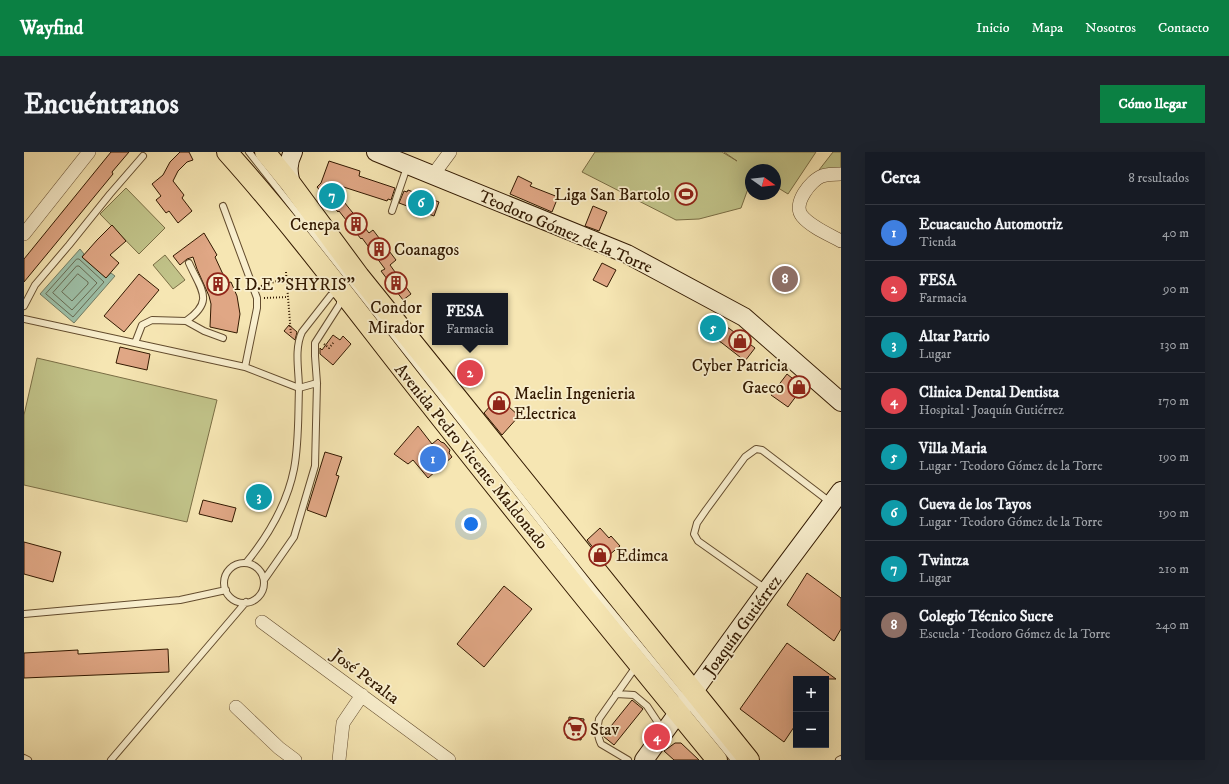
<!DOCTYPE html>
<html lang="es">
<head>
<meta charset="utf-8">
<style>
	body { margin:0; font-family:"IM FELL DW Pica",serif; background:#20242c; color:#f1f3f6 }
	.controls { position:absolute; right:12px; bottom:12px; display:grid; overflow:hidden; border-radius:0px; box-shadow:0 4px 16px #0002 }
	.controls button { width:36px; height:36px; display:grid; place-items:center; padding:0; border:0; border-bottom:1px solid #363941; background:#171b24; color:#f1f3f6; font:20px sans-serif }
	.compass { position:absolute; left:721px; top:12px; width:36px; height:36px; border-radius:50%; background:#171b24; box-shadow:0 4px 16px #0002; rotate:105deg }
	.you { position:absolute; left:447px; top:372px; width:14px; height:14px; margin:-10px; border:3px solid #fff; border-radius:50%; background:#1a73e8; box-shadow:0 0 0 6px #1a73e833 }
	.badge { display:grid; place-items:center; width:26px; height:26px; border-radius:50%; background:#0b8043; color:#fff; font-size:13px; font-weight:700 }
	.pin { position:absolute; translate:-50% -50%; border:2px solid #fff; box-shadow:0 1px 4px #0006 }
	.popup { position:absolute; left:408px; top:141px; width:76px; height:52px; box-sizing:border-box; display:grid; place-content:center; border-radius:0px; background:#171b24; filter:drop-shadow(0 1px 3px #0005); font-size:13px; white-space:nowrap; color:#9ea1a6 }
	.popup b { font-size:15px; color:#f1f3f6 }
	.popup::after { content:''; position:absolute; left:50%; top:100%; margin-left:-8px; border:8px solid transparent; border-top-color:#171b24 }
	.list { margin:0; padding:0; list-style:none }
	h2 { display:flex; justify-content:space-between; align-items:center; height:52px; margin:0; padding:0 16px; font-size:17px }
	h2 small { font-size:13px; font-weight:400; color:#9ea1a6 }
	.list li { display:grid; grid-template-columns:26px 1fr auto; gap:12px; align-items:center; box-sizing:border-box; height:56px; padding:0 16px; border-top:1px solid #363941 }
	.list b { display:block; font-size:15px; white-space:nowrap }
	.list p { margin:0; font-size:13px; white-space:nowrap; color:#9ea1a6 }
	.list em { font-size:13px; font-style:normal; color:#9ea1a6 }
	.map { position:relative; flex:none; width:817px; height:608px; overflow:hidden; border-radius:0px }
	header { display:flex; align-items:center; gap:24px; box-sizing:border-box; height:56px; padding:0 20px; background:#0b8043; color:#fff }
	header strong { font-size:19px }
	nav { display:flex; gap:22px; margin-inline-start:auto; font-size:14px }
	.intro { display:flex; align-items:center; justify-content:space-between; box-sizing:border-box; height:96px; padding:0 24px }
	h1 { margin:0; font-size:28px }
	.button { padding:10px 18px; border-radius:0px; background:#0b8043; color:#fff; font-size:14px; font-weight:700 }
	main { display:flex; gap:24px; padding:0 24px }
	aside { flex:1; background:#171b24; border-radius:0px; box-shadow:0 4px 16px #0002 }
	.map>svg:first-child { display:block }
	.green { fill:#c1c389; stroke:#7a6e45 }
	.water { fill:#9ec0a8; stroke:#737d65 }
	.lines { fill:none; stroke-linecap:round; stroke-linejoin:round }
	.shore { stroke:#686c54; stroke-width:1 }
	.building { fill:#e0a785; stroke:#321901 }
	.lane-casing { stroke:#634c2e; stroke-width:8 }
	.street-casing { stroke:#634c2e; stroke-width:14 }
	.secondary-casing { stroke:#321901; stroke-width:20 }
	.primary-casing { stroke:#321901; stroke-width:22 }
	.path { stroke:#321901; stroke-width:2; stroke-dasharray:1 2; stroke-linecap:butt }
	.lane { stroke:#f9efce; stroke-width:6 }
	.street { stroke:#f9efce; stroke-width:13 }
	.secondary { stroke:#f9efce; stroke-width:18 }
	.primary { stroke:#f6e6b3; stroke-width:20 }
	.labels { text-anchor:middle; stroke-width:3.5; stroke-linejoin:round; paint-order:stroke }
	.poi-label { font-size:17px; fill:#321901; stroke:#f9efce; text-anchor:start }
	.street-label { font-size:17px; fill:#321901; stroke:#f9efce }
</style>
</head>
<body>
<header>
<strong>Wayfind</strong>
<nav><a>Inicio</a><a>Mapa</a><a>Nosotros</a><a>Contacto</a></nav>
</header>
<div class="intro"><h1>Encuéntranos</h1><a class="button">Cómo llegar</a></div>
<main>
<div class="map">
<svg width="817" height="608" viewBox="0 0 817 608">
	<rect width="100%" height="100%" fill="#f6e6b3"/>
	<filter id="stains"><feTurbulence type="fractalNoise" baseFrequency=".005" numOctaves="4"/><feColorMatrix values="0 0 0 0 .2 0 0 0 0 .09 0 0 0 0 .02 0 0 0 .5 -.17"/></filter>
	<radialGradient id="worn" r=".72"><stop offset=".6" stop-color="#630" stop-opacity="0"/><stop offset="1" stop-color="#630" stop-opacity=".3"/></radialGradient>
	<!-- green -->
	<path class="green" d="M 571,0 L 698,0 L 713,9 L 700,0 L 792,0 L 764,42 L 751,34 L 751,18 L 727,18 L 725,34 L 717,56 L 675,67 L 652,68 L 558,20 Z
		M 809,0 L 817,0 L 817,16 L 795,18 Z
		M 102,36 L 141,76 L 115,102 L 76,62 Z
		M 141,103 L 161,128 L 149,137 L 129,113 Z
		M 13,206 L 193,248 L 163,370 L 0,333 L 0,263 Z"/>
	<!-- water -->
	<path class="water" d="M 56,97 L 60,102 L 58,105 L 82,126 L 87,121 L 91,124 L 50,171 L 16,142 Z"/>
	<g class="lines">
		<!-- shore -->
		<path class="shore" d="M 53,107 L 55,107 L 80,130 L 49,165 L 22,142 Z
			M 53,114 L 55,114 L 73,131 L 48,158 L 29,141 Z
			M 54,122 L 64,130 L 64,132 L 48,149 L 38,140 Z"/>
	</g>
	<!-- building -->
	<path class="building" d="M 87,0 L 105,0 L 88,20 L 89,22 L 0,130 L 0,107 Z
		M 156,0 L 165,0 L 169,8 L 163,10 L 154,19 L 149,29 L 160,43 L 158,46 L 168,59 L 154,71 L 145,59 L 142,61 L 132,48 L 137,44 L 128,32 L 139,23 L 146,10 Z
		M 305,9 L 336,19 L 335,24 L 371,36 L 367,48 L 364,47 L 363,49 L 304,30 L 345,81 L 349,78 L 372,108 L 366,113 L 387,142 L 379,148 L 357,119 L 361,117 L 338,86 L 337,87 L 315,59 L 314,60 L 293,35 L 297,31 Z
		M 494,24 L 508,31 L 506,34 L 534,45 L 528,60 L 486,42 Z
		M 384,38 L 415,50 L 410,64 L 375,51 L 380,39 L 383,40 Z
		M 569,54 L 583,60 L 575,79 L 561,74 Z
		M 88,73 L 102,89 L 86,103 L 95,111 L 82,126 L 58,105 L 73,88 Z
		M 180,81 L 193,103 L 191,105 L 203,131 L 207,130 L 213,144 L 216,162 L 213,181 L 186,175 L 187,152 L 185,144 L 173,117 L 169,105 L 163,107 L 156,113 L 149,104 Z
		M 578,111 L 592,118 L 583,135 L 569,128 Z
		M 115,122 L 135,138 L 100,180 L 80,164 Z
		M 684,163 L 706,177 L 731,196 L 721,209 L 698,191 L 675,176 Z
		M 265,173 L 273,180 L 271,188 L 260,179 Z
		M 309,183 L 316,188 L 319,184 L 327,192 L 309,213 L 296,202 L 296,196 L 298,198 Z
		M 96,195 L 126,202 L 123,218 L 92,211 Z
		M 441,211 L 456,218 L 443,231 L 437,224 Z
		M 763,222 L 779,235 L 764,255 L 747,243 Z
		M 474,245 L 495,264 L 478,283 L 460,261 Z
		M 394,274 L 408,292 L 414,287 L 417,290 L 420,291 L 426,298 L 425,301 L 428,305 L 404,326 L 389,308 L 384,312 L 370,302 Z
		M 301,300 L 318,305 L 312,323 L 315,324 L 302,365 L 283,358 Z
		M 179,348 L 212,356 L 208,370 L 175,362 Z
		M 576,376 L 585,386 L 587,384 L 596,394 L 579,408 L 563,388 Z
		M 0,390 L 37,400 L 29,430 L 0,422 Z
		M 783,421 L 817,446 L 817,477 L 810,489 L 763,453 Z
		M 480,434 L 508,457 L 460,515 L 433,492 Z
		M 763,491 L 812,527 L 772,527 L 772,572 L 760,590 L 716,557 Z
		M 144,497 L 145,520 L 0,526 L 0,501 L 54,498 L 54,502 Z
		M 608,548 L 619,557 L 590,593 L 579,584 Z
		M 545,565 L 560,567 L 557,588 L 543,586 Z
		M 651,591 L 657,591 L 675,608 L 650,608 L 640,599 Z"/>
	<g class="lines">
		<!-- lane casing -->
		<g class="lane-casing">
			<path id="lane" d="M 225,0 L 570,438 L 710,608
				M 199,54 L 233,146 L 233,156 L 221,215
				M 368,59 L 383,15
				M 0,154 L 11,133 L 45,93 L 86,42 L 119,4
				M 0,167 L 221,215 L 275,236 L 293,231
				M 162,169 C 191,149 177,138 165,111
				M 111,191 L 118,173 L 128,168 L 162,169 L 180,179 L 199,186
				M 222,411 C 244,384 263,352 270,317 C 275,291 274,263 275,237 C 275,219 270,197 278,180 L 307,143 L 315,140
				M200 431a20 20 0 1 1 40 0a20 20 0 1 1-40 0Z
				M 240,428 L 270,385 L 291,314 L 293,231 L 291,204 L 291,191 L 316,152 L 316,145
				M 742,437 L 674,389 L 670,382 L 673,371 L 682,358 L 721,305 L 732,297 L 738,298 L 806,350
				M 0,462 L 156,448 L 202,438
				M 592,542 L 610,543 L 623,554 L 639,578
				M 0,606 L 4,608
				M 87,608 L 222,450
				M 604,608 L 577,592 C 573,584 573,576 575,567 L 613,513
				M 815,608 L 817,607"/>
		</g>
		<!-- street casing -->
		<g class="street-casing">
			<path id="street" d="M 817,22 C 811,22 804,22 798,24 C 787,28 768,52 778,64 C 787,75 804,82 817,89
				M 409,23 L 426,0
				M 0,82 L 65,0
				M 238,470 L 425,608
				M 212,555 L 255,596 L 271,608
				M 315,608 L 319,571 L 338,543"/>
		</g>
		<!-- secondary casing -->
		<g class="secondary-casing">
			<path id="secondary" d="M 352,0 L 603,102 L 720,165 L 817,250
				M 267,32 C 264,20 263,12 269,0
				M 620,608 L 743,438 L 817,339"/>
		</g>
		<!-- primary casing -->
		<g class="primary-casing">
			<path id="primary" d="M 203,0 C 272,77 334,161 398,242 C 495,365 594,487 693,608
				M 241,0 L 267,32 L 335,124 L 725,608"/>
		</g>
		<!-- path -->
		<path class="path" d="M 262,120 L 267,183
			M 237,134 L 263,126
			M 240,146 L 264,145
			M 300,192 L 305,196 L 310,190"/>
		<!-- lane -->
		<use href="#lane" class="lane"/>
		<!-- street -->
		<use href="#street" class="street"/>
		<!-- secondary -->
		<use href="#secondary" class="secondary"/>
		<!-- primary -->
		<use href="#primary" class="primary"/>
	</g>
	<!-- icons -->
	<defs>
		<g id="stadium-ring" transform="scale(1.15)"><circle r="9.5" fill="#f9efce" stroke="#8f2418" stroke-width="1.5"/><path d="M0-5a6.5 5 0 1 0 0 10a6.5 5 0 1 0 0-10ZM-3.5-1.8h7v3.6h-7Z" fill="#8f2418"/></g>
		<g id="building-ring" transform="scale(1.15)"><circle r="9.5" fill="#f9efce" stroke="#8f2418" stroke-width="1.5"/><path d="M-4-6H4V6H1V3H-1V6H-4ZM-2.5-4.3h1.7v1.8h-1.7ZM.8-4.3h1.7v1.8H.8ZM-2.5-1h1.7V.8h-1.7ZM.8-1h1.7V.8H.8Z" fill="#8f2418"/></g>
		<g id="shop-ring" transform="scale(1.15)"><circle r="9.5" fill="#f9efce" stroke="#8f2418" stroke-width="1.5"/><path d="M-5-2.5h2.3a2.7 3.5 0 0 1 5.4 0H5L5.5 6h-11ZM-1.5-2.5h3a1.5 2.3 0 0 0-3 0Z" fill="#8f2418"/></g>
		<g id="supermarket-ring" transform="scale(1.15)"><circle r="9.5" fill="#f9efce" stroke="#8f2418" stroke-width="1.5"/><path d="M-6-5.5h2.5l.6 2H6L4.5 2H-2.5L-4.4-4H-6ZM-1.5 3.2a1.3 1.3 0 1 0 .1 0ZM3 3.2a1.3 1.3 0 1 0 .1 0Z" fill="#8f2418"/></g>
	</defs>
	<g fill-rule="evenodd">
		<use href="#stadium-ring" x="662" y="42"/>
		<use href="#building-ring" x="332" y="72"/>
		<use href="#building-ring" x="355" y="97"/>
		<use href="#building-ring" x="372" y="131"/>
		<use href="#building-ring" x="194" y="132"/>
		<use href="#shop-ring" x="716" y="189"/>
		<use href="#shop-ring" x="775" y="235"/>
		<use href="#shop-ring" x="475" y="251"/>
		<use href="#shop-ring" x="576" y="403"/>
		<use href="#supermarket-ring" x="551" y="577"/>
	</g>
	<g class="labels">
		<!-- poi labels -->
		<g class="poi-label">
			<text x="646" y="48" text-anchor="end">Liga San Bartolo</text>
			<text x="316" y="78" text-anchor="end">Cenepa</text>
			<text x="370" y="103">Coanagos</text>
			<text x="210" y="138">I D.E "SHYRIS"</text>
			<text x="372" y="161" text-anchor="middle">Condor<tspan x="372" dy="20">Mirador</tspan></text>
			<text x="716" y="219" text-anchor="middle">Cyber Patricia</text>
			<text x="760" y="241" text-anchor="end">Gaeco</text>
			<text x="490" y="247">Maelin Ingenieria<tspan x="490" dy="20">Electrica</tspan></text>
			<text x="592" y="409">Edimca</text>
			<text x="566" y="583">Stav</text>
		</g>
		<!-- street labels -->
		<g class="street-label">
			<text transform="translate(542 79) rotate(23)" y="6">Teodoro Gómez de la Torre</text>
			<text transform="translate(448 304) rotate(51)" y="6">Avenida Pedro Vicente Maldonado</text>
			<text transform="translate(718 473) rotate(-54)" y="6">Joaquín Gutiérrez</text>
			<text transform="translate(342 524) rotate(37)" y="6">José Peralta</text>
		</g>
	</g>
	<rect width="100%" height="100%" filter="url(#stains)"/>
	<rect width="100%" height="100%" fill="url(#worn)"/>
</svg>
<div class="controls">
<button>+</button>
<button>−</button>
</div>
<svg class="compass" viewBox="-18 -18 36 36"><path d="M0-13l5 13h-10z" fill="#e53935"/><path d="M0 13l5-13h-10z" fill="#9ea1a6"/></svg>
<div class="you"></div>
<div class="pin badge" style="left:409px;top:307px;background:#3f7fe0">1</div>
<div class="pin badge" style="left:446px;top:221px;background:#e0444e">2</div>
<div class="popup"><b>FESA</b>Farmacia</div>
<div class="pin badge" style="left:235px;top:345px;background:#0f9aa8">3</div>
<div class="pin badge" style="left:633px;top:585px;background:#e0444e">4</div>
<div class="pin badge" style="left:689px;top:176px;background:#0f9aa8">5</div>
<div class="pin badge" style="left:397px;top:51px;background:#0f9aa8">6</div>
<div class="pin badge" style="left:308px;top:44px;background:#0f9aa8">7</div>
<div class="pin badge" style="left:761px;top:127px;background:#8d6e63">8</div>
</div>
<aside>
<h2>Cerca<small>8 resultados</small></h2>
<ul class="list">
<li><span class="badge" style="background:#3f7fe0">1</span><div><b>Ecuacaucho Automotriz</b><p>Tienda</p></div><em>40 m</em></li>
<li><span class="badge" style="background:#e0444e">2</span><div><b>FESA</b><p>Farmacia</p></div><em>90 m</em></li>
<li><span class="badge" style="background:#0f9aa8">3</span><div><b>Altar Patrio</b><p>Lugar</p></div><em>130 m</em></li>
<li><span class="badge" style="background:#e0444e">4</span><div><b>Clinica Dental Dentista</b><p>Hospital · Joaquín Gutiérrez</p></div><em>170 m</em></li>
<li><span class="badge" style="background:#0f9aa8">5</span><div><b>Villa Maria</b><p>Lugar · Teodoro Gómez de la Torre</p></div><em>190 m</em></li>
<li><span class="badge" style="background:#0f9aa8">6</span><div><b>Cueva de los Tayos</b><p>Lugar · Teodoro Gómez de la Torre</p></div><em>190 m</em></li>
<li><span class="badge" style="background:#0f9aa8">7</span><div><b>Twintza</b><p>Lugar</p></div><em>210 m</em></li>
<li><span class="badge" style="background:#8d6e63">8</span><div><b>Colegio Técnico Sucre</b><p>Escuela · Teodoro Gómez de la Torre</p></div><em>240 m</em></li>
</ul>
</aside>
</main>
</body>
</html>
